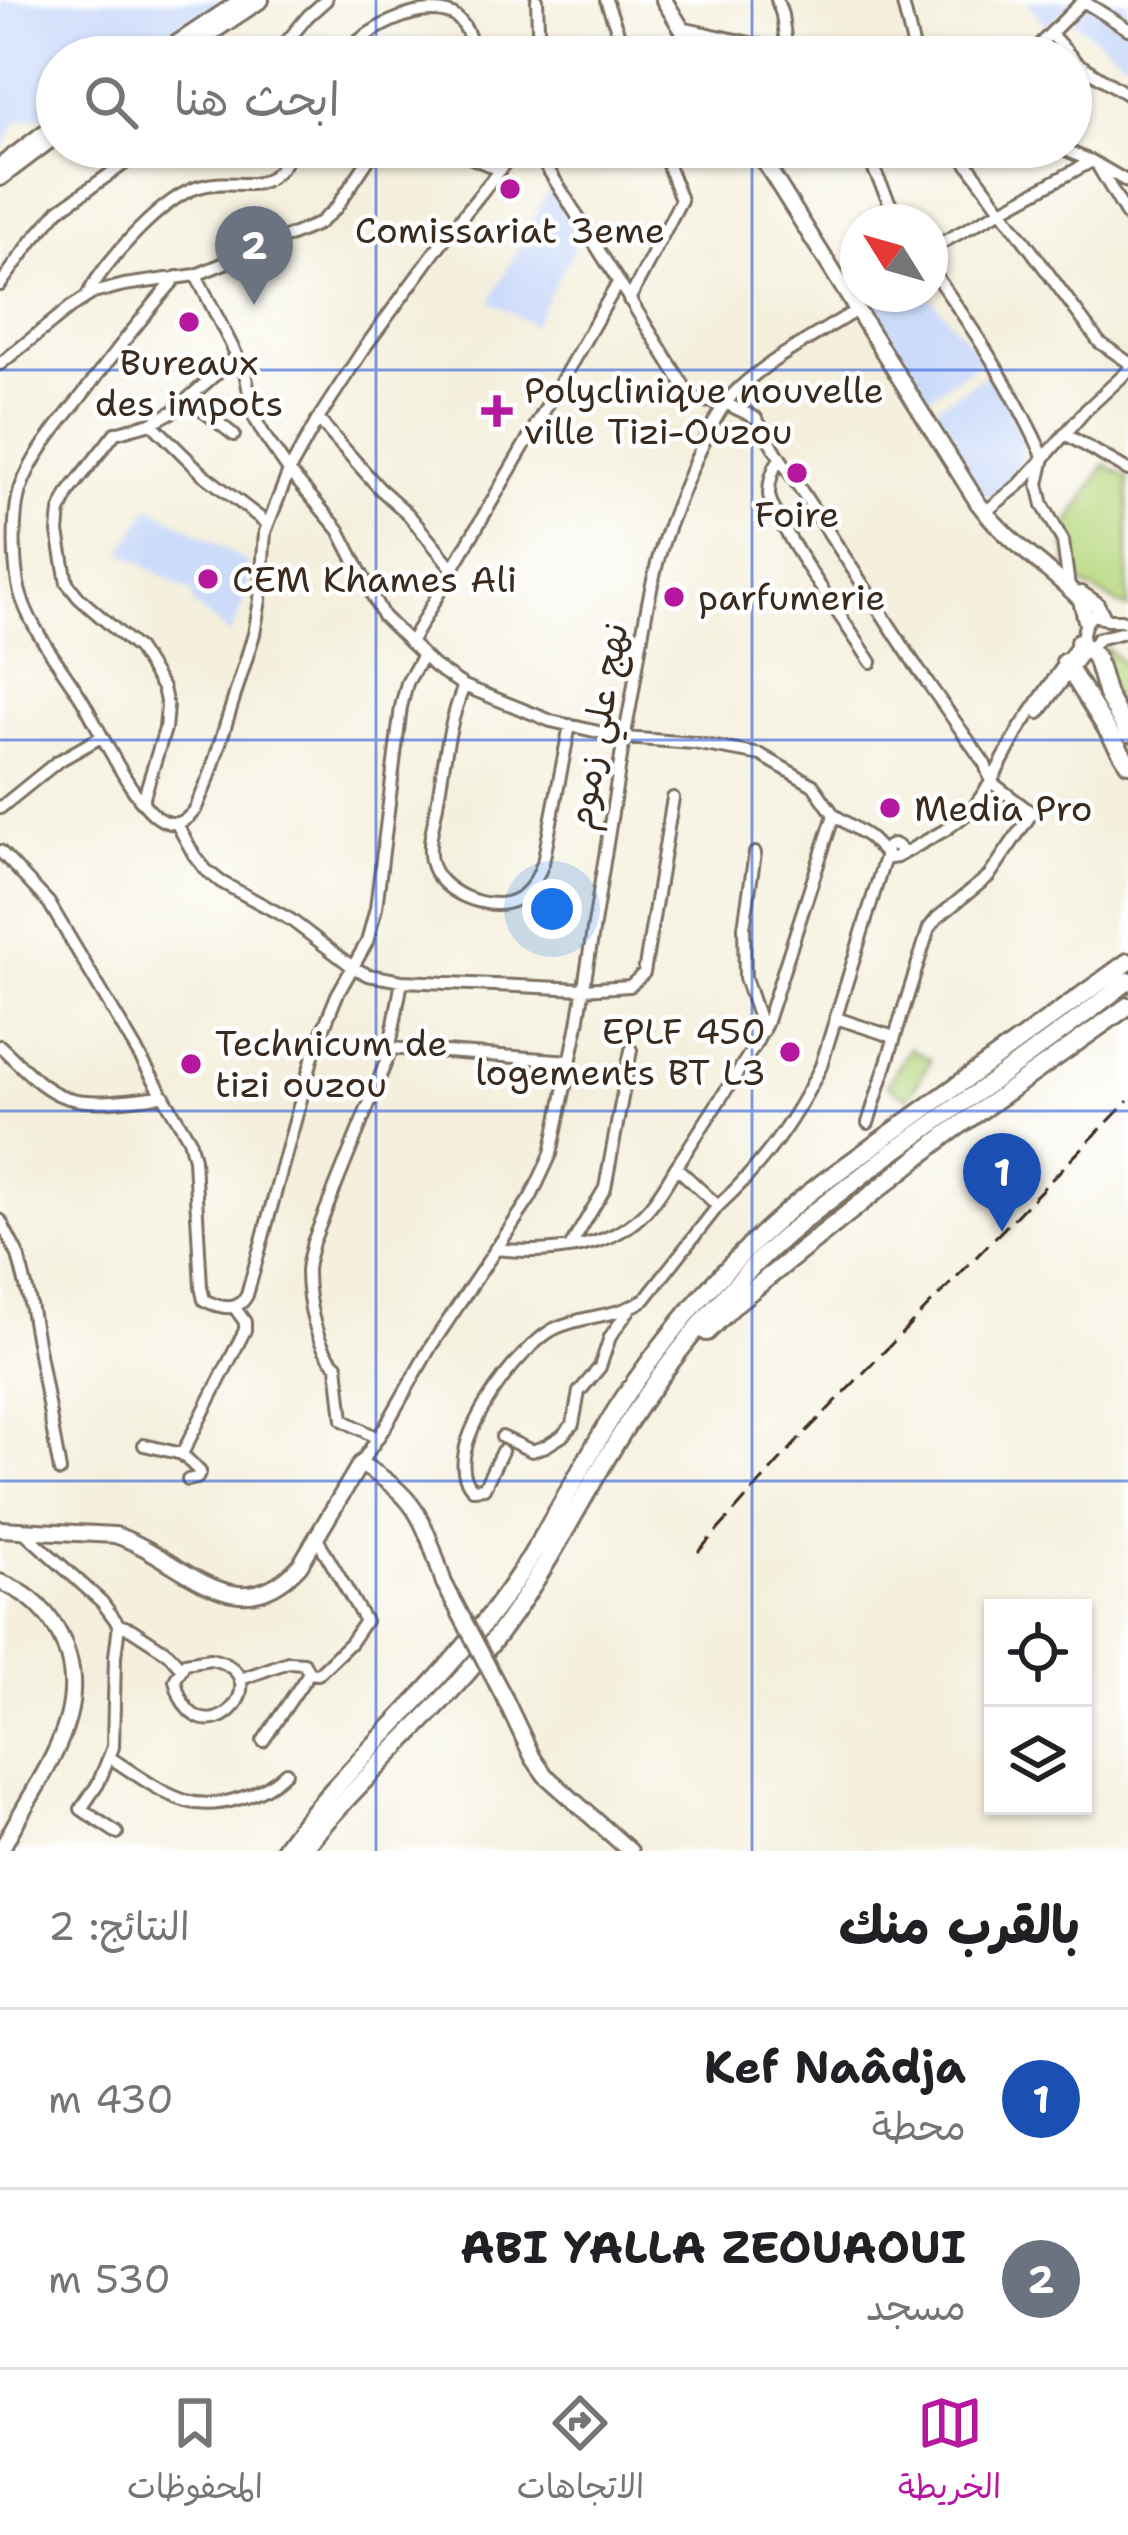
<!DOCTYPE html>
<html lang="ar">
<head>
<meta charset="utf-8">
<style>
	body { margin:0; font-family:"Shantell Sans","Playpen Sans Arabic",sans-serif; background:#f2f2f2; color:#202124; direction:rtl }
	.controls { position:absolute; right:36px; bottom:36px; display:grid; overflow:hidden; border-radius:0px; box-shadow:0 3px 9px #0004 }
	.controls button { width:108px; height:108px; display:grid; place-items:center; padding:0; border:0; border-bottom:3px solid #e0e0e0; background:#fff; color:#202124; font:60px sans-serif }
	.compass { position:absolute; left:840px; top:204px; width:108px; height:108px; border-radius:50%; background:#fff; box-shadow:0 3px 9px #0004; rotate:307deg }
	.you { position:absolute; left:552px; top:909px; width:42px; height:42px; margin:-30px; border:9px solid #fff; border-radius:50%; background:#1a73e8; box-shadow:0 0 0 18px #1a73e833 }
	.badge { display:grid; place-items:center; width:78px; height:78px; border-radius:50%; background:#b5179e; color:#fff; font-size:39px; font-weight:700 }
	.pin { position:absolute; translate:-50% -99px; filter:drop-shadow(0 3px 6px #0008) }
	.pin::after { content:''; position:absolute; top:63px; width:42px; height:36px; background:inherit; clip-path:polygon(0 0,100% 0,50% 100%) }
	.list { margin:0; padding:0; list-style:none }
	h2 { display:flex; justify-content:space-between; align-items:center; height:156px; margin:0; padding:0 48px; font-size:51px }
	h2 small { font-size:39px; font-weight:400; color:#757577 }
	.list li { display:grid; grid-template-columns:78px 1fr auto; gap:36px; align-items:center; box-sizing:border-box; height:180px; padding:0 48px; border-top:3px solid #e0e0e0 }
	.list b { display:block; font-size:45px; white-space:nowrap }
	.list p { margin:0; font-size:39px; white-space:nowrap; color:#757577 }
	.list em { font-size:39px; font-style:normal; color:#757577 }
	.icon { flex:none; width:66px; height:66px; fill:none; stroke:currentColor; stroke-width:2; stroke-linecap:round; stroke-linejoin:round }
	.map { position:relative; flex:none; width:1128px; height:1851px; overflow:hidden; direction:ltr }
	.search { position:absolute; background:#fff; box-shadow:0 3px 9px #0004; left:36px; right:36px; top:36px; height:132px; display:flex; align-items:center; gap:30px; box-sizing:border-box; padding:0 42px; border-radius:66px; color:#757577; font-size:45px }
	.sheet { height:516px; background:#fff }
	nav { display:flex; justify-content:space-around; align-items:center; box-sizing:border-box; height:168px; border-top:3px solid #e0e0e0; background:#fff; font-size:33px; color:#757577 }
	nav a { display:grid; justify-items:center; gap:6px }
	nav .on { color:#b5179e }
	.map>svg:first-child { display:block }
	.built { fill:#ccdbfa }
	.green { fill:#b8d880; stroke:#7a814f; stroke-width:3 }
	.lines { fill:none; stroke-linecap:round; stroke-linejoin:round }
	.minor-casing { stroke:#7c6f61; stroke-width:16 }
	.major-casing { stroke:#7c6f61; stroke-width:20 }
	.highway-casing { stroke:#7c6f61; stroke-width:22 }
	.minor { stroke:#fff; stroke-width:10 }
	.major { stroke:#fff; stroke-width:14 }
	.highway { stroke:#fff; stroke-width:16 }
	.rail { stroke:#3b2a1e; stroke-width:3; stroke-dasharray:18 9; stroke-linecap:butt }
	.major-bridge-casing { stroke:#7c6f61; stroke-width:20; stroke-linecap:butt }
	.major-bridge { stroke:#fff; stroke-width:14 }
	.grid { fill:none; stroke:#1d4ed8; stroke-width:3; stroke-opacity:0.55 }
	.poi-dot { fill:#b5179e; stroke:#fff; stroke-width:4.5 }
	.labels { text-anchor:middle; stroke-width:9; stroke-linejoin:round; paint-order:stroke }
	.poi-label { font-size:36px; fill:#3b2a1e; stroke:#fff; text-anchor:start }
	.street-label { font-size:36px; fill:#3b2a1e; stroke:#fff }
</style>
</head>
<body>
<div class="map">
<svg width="1128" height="1851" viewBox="0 0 1128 1851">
	<rect width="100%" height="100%" fill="#fff"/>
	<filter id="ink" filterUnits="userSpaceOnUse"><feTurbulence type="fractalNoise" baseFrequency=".00833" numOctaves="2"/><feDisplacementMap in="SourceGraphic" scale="24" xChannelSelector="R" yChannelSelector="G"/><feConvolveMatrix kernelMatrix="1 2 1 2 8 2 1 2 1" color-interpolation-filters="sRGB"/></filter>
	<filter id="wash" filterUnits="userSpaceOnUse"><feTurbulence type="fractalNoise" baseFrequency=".004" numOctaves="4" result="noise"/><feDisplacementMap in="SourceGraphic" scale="48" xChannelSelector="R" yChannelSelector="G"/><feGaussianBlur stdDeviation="2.7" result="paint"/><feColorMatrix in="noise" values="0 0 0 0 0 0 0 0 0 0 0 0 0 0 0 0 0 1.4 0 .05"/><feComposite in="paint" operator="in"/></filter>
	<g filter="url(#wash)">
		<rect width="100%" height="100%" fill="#f4f0dd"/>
		<!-- built -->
		<path class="built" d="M 0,0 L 226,0 L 139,57 L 57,57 L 57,111 L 38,118 L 18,120 L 0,154 Z
			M 1026,0 L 1128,0 L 1128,63 L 1062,12 L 1046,27 Z
			M 549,189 L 577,235 L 576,245 L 533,325 L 490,301 Z
			M 858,290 L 858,294 L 928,294 L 983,360 L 923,400 L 855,292 Z
			M 992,371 L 1024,439 L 1016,480 L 987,498 L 957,457 L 929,411 Z
			M 150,506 L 249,563 L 247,596 L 230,635 L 191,602 L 194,594 L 122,552 Z"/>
		<!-- green -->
		<path class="green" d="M 1105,464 L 1128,478 L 1128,609 L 1082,584 L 1069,567 L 1064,531 Z
			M 1107,648 L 1128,669 L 1128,723 C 1117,701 1094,673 1107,648 Z
			M 910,1048 L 931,1060 L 908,1098 L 887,1085 Z"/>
	</g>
	<g filter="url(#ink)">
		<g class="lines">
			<!-- minor casing -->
			<g class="minor-casing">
				<path id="minor" d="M 537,0 L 539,57
					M 606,0 L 627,57
					M 777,0 L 782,15 L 787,51
					M 902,0 L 916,57
					M 681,28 L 795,53 L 826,52 L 842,57
					M 1051,34 L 1077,63 L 1128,95
					M 274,57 L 308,16 L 326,0
					M 341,57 C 364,31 418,0 453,15 C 467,23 471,42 476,57
					M 1027,57 L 1083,1 L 1128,29
					M 437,147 L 455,151 L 500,170
					M 534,147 L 684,386 L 692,397 L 702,401 L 725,403 L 756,418 L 780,458 L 918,669 L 985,764 L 991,782 L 1032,813 L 989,876 L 937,918 L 929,928 L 868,1123
					M 863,147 L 899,222
					M 955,147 L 1099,342 L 1128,362
					M 1059,147 L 1095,163 L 1128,182
					M 1099,168 L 1128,217
					M 930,249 L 1092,161
					M 930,268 C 974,329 1013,389 1044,458 L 1019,485 L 985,512
					M 196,275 L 245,372 L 254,417 L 266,438 L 289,471 L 339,530 L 383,616 L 434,666 L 464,686 L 551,721 L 624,738 L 694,743 L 761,755 L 813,785 L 834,815 L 869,837 L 890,858 L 897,857 L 901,851 L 899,847 L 893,844 L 888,847 L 886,852
					M 177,277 C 143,316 111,357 80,398 C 58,425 31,457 20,490 C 12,517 13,573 22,599 C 35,636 63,668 83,701 C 100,730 135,809 164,821 C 178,827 187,820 195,810 L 210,775 L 254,634 L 260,600 L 265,532 L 289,471 L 318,419 L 363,350 L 442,242 L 518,147
					M 0,285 L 32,241 L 59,210 L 148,147
					M 87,296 C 103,263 163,197 199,187 C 243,174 265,205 294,147
					M 629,300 L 681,200 L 661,147
					M 0,364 L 71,307 L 93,293 L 124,285 L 196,275 L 318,224 L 336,208 L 371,156 L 386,147
					M 189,400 L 234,435
					M 318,419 L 379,488 L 408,514 L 453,569
					M 151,423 L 204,475 L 268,524
					M 1065,434 L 1128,470
					M 780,458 C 773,468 769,481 769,494 C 771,519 852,633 871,662
					M 1069,587 L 1063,541 L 1043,505 L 1038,484 L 1044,458 L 1086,410 L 1128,371
					M 1107,620 L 1121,620 L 1128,623
					M 1097,639 L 1128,631
					M 410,643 L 618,283
					M 464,686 C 448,724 444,765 437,805 C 434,823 427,844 431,861 C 437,892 489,913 515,900 C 531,892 537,879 543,863 L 570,725
					M 1039,713 L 1083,653 L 1099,639
					M 143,800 L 165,729 L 167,706 L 163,688 L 138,649 L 79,598 L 67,583 L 58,532 L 60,511 L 69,492 L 115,433 L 151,423 L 174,411 L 235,357
					M 0,808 L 57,762 L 101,737
					M 177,824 L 194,855 L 206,870 L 221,882 L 291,920 L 354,968 L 368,975 L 402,981 L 583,989 L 630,986 L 644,973 L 673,798
					M 0,851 L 49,903 L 189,1139 L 194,1159 L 201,1287 L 204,1300 C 220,1308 238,1313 247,1295 L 314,1052 L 337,995 L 367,942 L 376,908 L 401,707 L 407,683 L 423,655
					M 755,853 L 744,927 L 745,978 L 763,1031
					M 899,856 L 947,829 L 972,810 L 991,782 L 1020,728 L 1082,638 L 1086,620 L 1095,615 L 1106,619
					M 836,1018 L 894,1037
					M 0,1046 C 20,1064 42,1091 68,1098 C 98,1106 134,1098 164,1096
					M 389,1048 L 571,1061
					M 676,1167 L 754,1047 L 766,1024 L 834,815
					M 718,1206 C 761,1167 796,1118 821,1066 L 886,854
					M 0,1220 L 18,1255 L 29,1298 L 60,1471
					M 570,1247 L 605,1188 L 631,1050
					M 495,1249 C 543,1254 606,1251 642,1215 C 656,1202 667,1183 676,1167 L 718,1206 L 645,1299 C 617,1318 586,1314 556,1328 C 521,1344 435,1453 473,1489 L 484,1488 L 502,1451
					M 502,1437 L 532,1451 L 546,1446 L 562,1436 L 573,1424 L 579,1392 L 600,1367 L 610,1337 L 629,1310
					M 377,1438 L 343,1420 L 337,1365 C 316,1349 307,1298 307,1272 C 307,1262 311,1252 313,1242 L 388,1057 L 402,981
					M 144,1445 L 182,1454 L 200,1472 L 197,1478 L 188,1480
					M 182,1454 L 245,1330 L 245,1322 L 235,1308
					M 360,1464 L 385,1427 L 431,1346 L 531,1197 L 551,1154 L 578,1024 L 624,738 C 638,674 643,608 662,546 C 671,517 684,488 696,459 C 708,434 718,408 739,388 C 773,357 817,335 855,311
					M 22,1530 L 102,1602 L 119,1625 L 131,1629 L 168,1653 L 181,1668
					M 210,1659 C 289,1675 196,1773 175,1680 L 185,1663 Z
					M 241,1679 L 288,1662 L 304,1663 L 309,1673 L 318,1674 L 350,1643 L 365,1621 L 316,1537
					M 263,1741 L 309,1673
					M 109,1757 C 133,1772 158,1792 186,1801 C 218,1810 263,1795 286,1772
					M 117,1833 L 81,1809 L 98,1784 L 113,1747 L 115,1656 L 119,1625"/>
			</g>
			<!-- major casing -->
			<g class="major-casing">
				<path id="major" d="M 664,0 L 699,57
					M 156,57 L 242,0
					M 175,57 L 261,0
					M 755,147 L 978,503 C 1006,540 1042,563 1075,594 L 1081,600 L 1086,620
					M 0,166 L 57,123
					M 0,178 L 57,135
					M 1081,594 L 1096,604 L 1102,616
					M 0,1529 L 115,1535 C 181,1556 235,1637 300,1565 L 360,1464 C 419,1496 424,1523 444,1583
					M 0,1582 C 24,1591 43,1606 56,1628 C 104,1711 34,1779 1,1851
					M 505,1699 L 533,1758 L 545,1775 L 630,1851"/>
			</g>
			<!-- highway casing -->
			<g class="highway-casing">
				<path id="highway" d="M 1079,642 L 1096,657 L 1107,695 L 1128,733
					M 1065,662 L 1128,763
					M 707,1332 L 736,1303 L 946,1135 L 1128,1006
					M 283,1851 C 304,1820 329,1794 354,1767 C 404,1713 457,1661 500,1602 C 548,1538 580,1464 624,1398 C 679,1317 744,1243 822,1183 L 1128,962
					M 301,1851 C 363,1773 444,1709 503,1628 C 545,1571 576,1509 612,1449 C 651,1384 698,1323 751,1268 C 789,1229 834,1197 877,1164 C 960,1103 1047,1045 1128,981"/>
			</g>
			<!-- minor -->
			<use href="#minor" class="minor"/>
			<!-- major -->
			<use href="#major" class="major"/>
			<!-- highway -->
			<use href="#highway" class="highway"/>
			<!-- rail -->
			<path class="rail" d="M 698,1552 L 801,1437 L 1128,1101"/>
			<!-- major-bridge casing -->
			<g class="major-bridge-casing">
				<path id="major-bridge" d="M 444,1583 L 505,1699"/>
			</g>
			<!-- major-bridge -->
			<use href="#major-bridge" class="major-bridge"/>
		</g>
	</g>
	<!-- grid -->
	<path class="grid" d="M 376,0 L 376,57M 752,0 L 752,57M 376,147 L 376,1851M 752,147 L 752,1851M 0,370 L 1128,370M 0,740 L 1128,740M 0,1111 L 1128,1111M 0,1481 L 1128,1481"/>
	<!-- markers -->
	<g class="poi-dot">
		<circle cx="510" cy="189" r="12"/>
		<circle cx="189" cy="322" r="12"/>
		<path d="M491 393h12v12h12v12h-12v12h-12v-12h-12v-12h12z"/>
		<circle cx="797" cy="473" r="12"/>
		<circle cx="208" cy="579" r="12"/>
		<circle cx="674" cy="597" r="12"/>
		<circle cx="890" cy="808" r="12"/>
		<circle cx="790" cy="1052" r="12"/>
		<circle cx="191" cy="1064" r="12"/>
	</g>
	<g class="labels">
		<!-- poi labels -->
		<g class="poi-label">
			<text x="510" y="243" text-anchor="middle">Comissariat 3eme</text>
			<text x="189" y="375" text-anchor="middle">Bureaux<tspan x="189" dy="41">des impots</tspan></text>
			<text x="524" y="403">Polyclinique nouvelle<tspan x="524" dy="41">ville Tizi-Ouzou</tspan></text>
			<text x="797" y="527" text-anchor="middle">Foire</text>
			<text x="232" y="592">CEM Khames Ali</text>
			<text x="698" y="610">parfumerie</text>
			<text x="914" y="821">Media Pro</text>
			<text x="766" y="1044" text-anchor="end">EPLF 450<tspan x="766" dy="41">logements BT L3</tspan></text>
			<text x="215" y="1056">Technicum de<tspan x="215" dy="41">tizi ouzou</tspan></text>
		</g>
		<!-- street labels -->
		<g class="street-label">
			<text transform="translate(597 726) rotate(-80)" y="13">نهج علي زموم</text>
		</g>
	</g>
</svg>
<div class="controls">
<button><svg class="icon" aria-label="locate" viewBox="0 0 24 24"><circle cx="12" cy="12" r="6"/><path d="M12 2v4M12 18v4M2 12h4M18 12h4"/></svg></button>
<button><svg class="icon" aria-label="layers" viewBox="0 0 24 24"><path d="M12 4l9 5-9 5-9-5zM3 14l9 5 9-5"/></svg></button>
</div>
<svg class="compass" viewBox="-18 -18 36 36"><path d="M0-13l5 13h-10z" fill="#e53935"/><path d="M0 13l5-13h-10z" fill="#757577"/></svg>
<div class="you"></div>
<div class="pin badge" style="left:1002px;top:1232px;background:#1a4fb4">1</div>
<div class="pin badge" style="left:254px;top:305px;background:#6b7280">2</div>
<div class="search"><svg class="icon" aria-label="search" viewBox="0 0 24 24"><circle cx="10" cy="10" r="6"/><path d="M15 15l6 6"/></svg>ابحث هنا</div>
</div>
<section class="sheet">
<h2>بالقرب منك<small>النتائج: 2</small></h2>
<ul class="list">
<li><span class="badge" style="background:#1a4fb4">1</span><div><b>Kef Naâdja</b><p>محطة</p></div><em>430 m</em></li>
<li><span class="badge" style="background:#6b7280">2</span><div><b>ABI YALLA ZEOUAOUI</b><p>مسجد</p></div><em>530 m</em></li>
</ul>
</section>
<nav>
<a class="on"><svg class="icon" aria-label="map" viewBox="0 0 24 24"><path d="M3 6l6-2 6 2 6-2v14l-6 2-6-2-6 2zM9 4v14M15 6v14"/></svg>الخريطة</a>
<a><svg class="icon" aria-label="directions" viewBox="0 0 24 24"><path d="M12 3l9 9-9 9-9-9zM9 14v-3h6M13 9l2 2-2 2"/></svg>الاتجاهات</a>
<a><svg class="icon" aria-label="saved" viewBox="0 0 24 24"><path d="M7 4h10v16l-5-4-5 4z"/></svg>المحفوظات</a>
</nav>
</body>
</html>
